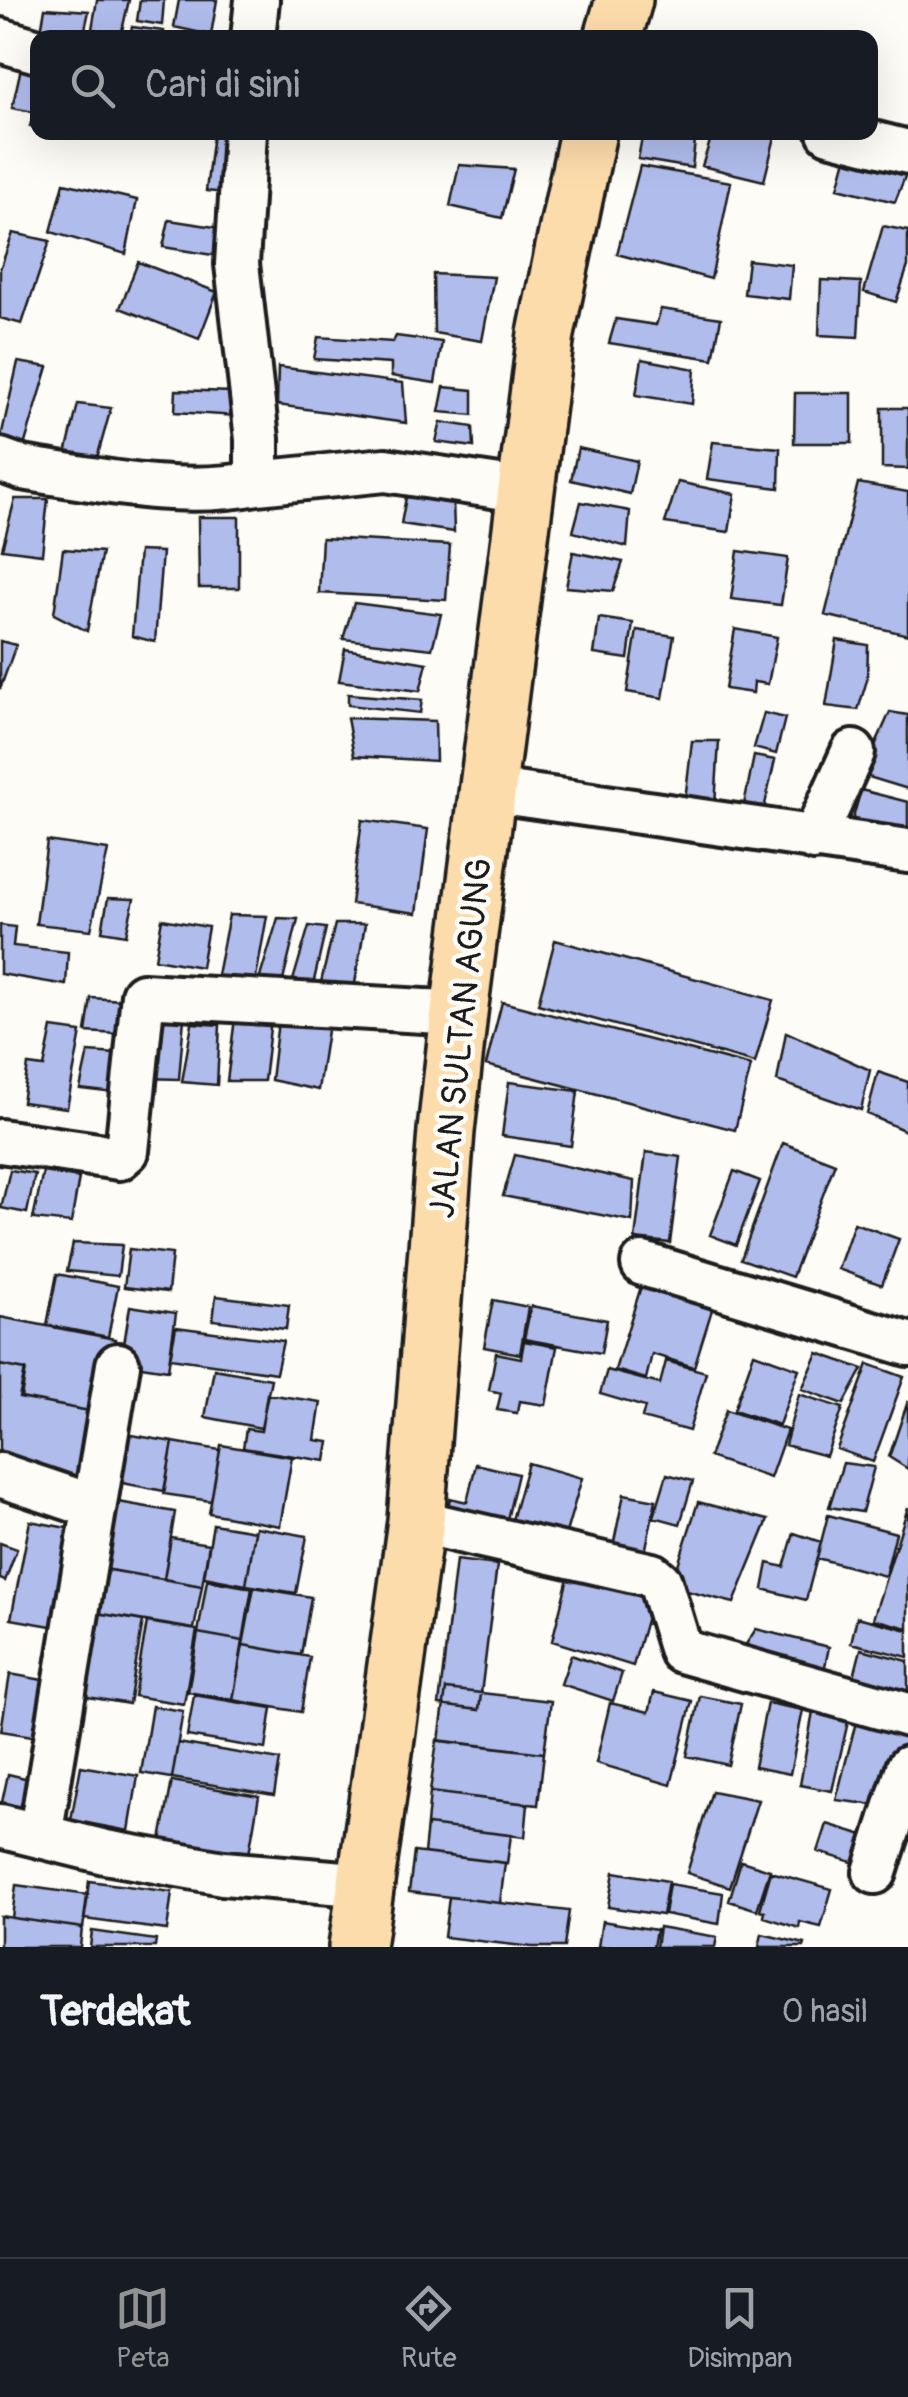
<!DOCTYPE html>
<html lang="id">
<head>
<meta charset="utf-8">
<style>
	body { margin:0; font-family:Pangolin,sans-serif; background:#242831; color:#f1f3f6 }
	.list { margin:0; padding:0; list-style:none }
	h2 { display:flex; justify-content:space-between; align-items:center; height:130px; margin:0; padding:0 40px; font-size:42px }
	h2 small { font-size:32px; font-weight:400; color:#9ea1a6 }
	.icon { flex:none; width:55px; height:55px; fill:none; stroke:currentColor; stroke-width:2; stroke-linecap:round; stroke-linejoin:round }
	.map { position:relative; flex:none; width:908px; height:1947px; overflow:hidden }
	.search { position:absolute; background:#171b24; box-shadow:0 10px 40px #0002; left:30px; right:30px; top:30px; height:110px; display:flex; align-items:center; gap:25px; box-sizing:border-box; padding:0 35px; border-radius:20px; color:#9ea1a6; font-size:38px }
	.sheet { height:310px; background:#171b24 }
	nav { display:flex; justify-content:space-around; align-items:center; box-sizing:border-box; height:140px; border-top:2px solid #363941; background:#171b24; font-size:28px; color:#9ea1a6 }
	nav a { display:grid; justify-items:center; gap:5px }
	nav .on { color:#919294 }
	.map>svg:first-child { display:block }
	.building { fill:#b0bcec; stroke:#1c1c1c; stroke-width:2.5 }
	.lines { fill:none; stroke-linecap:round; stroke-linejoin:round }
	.minor-casing { stroke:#1c1c1c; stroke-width:50 }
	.trunk-casing { stroke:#1c1c1c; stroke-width:62 }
	.minor { stroke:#fdfcf7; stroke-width:42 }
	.trunk { stroke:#fddcac; stroke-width:55 }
	.labels { text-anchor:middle; stroke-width:9; stroke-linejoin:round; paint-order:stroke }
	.street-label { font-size:35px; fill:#1c1c1c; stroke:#fdfcf7 }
</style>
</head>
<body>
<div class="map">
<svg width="908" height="1947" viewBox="0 0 908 1947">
	<rect width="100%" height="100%" fill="#fdfcf7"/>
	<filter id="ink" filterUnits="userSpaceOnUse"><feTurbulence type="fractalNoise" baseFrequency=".01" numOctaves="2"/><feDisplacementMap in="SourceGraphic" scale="20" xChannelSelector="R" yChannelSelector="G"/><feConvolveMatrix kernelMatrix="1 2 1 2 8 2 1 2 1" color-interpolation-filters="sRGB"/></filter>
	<g filter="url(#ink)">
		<!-- building -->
		<path class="building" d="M 97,0 L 129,0 L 121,35 L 92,29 Z
			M 140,0 L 164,0 L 162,25 L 137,21 Z
			M 179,0 L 217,0 L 211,35 L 174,27 Z
			M 45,8 L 89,11 L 83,38 L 40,38 Z
			M 132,27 L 164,31 L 164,38 L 130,38 Z
			M 21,68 L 38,71 L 38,127 L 30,126 L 34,112 L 12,108 Z
			M 643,132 L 696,132 L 692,168 L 638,159 Z
			M 713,132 L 755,132 L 775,137 L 764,181 L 702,166 Z
			M 213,133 L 238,133 L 234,194 L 206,191 Z
			M 847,155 L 908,169 L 895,202 L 838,188 Z
			M 459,165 L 514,169 L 502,218 L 450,206 Z
			M 640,166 L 731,182 L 711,279 L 617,254 Z
			M 64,183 L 137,200 L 126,254 L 51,232 Z
			M 169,220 L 228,229 L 225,257 L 163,247 Z
			M 883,226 L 908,231 L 908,266 L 896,302 L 864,292 Z
			M 13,233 L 50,241 L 22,324 L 0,318 L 0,269 Z
			M 748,260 L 792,265 L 789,299 L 744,294 Z
			M 138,262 L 217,292 L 199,339 L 120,308 Z
			M 433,274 L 494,277 L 482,341 L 434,333 Z
			M 821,280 L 861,282 L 858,337 L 819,335 Z
			M 661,309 L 721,318 L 713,359 L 609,343 L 616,319 L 656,325 Z
			M 396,336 L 442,342 L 435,383 L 391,376 L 391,364 L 314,359 L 318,337 L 393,342 Z
			M 642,359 L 695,369 L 692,404 L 636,395 Z
			M 18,362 L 48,367 L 24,446 L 1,437 Z
			M 278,367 L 403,383 L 406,423 L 277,405 Z
			M 444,387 L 473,390 L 473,415 L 439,412 Z
			M 176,390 L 232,392 L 237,416 L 175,412 Z
			M 795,393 L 852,393 L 852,443 L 794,443 Z
			M 78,404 L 111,408 L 97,458 L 66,454 Z
			M 882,408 L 908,408 L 908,469 L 882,468 Z
			M 441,422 L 473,427 L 474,447 L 436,442 Z
			M 713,442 L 780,448 L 779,488 L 707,479 Z
			M 578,448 L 637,461 L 630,494 L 571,480 Z
			M 678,482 L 735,494 L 729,532 L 665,523 Z
			M 858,483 L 908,492 L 908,635 L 825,615 Z
			M 406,497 L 453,498 L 454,532 L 401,524 Z
			M 15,499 L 48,499 L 42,554 L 2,549 Z
			M 581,502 L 630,511 L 627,547 L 573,532 Z
			M 198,517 L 239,517 L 239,588 L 199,588 Z
			M 322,538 L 450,545 L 446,600 L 319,593 Z
			M 63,549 L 102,552 L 87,631 L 54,614 Z
			M 139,551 L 162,552 L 155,642 L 132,636 Z
			M 738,551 L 788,558 L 781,605 L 731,599 Z
			M 573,552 L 623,562 L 613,591 L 566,587 Z
			M 354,603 L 441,614 L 432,649 L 343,639 Z
			M 599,618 L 633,623 L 628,659 L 594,654 Z
			M 735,629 L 777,637 L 768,684 L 754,682 L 753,693 L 725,689 Z
			M 637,630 L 674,636 L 663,698 L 627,692 Z
			M 837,640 L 868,645 L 867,680 L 858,710 L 826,706 Z
			M 0,641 L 16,645 L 0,689 Z
			M 345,649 L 427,663 L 420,691 L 339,681 Z
			M 348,694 L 422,700 L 420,713 L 348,705 Z
			M 890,712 L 908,715 L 908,789 L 862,775 Z
			M 764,713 L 785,718 L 776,754 L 754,748 Z
			M 347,718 L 435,721 L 436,761 L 354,756 Z
			M 692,741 L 719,741 L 715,806 L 685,800 Z
			M 754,756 L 775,760 L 762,818 L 742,814 Z
			M 861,790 L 908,802 L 908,843 L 850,828 Z
			M 362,820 L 428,829 L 417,913 L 351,904 Z
			M 47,841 L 108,850 L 91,930 L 36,924 Z
			M 108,898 L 134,899 L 126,935 L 102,931 Z
			M 229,915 L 267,916 L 253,995 L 213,995 Z
			M 278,918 L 298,919 L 281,989 L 257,987 Z
			M 162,919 L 208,927 L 201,967 L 155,959 Z
			M 335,924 L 365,924 L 351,1007 L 316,1003 Z
			M 0,925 L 15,927 L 13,946 L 68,952 L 66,985 L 0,974 Z
			M 309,926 L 326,928 L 310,998 L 289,994 Z
			M 555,940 L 773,1000 L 755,1063 L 538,1004 Z
			M 91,998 L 138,1001 L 134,1035 L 86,1032 Z
			M 502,1002 L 751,1066 L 735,1130 L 486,1065 Z
			M 153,1017 L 184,1018 L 179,1079 L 144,1078 Z
			M 235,1018 L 271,1019 L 264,1081 L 227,1081 Z
			M 278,1021 L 328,1024 L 318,1090 L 271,1080 Z
			M 192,1023 L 220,1025 L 217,1085 L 182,1082 Z
			M 52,1028 L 81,1032 L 67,1108 L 22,1102 L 28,1065 L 44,1067 Z
			M 786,1032 L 870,1070 L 861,1110 L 777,1081 Z
			M 88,1052 L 131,1055 L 123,1094 L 80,1089 Z
			M 878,1072 L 908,1082 L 908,1132 L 867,1114 Z
			M 509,1082 L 578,1091 L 571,1146 L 502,1136 Z
			M 783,1143 L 835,1163 L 792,1277 L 741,1259 Z
			M 646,1152 L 681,1157 L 670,1243 L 635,1239 Z
			M 515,1155 L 634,1181 L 632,1221 L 503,1196 Z
			M 10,1170 L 35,1174 L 27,1213 L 1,1208 Z
			M 734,1171 L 760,1181 L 736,1245 L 710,1235 Z
			M 43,1172 L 79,1178 L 71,1223 L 33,1219 Z
			M 854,1223 L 899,1239 L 882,1285 L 838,1269 Z
			M 73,1243 L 122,1245 L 118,1276 L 67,1271 Z
			M 129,1249 L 172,1254 L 168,1292 L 124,1287 Z
			M 57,1274 L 118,1286 L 108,1337 L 47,1325 Z
			M 644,1277 L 715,1300 L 694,1367 L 652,1354 L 646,1379 L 615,1370 Z
			M 216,1296 L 289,1305 L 286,1329 L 213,1320 Z
			M 493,1300 L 528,1307 L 520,1354 L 484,1347 Z
			M 130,1306 L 176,1313 L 168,1370 L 121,1363 Z
			M 531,1306 L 607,1320 L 601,1353 L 524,1339 Z
			M 0,1317 L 115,1339 L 100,1413 L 21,1398 L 26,1370 L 0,1365 Z
			M 176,1327 L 283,1341 L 276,1373 L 170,1358 Z
			M 524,1341 L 557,1347 L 546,1405 L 519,1401 L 517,1413 L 497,1410 L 501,1393 L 489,1390 L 496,1353 L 521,1358 Z
			M 754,1353 L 799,1369 L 779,1425 L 734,1410 Z
			M 818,1353 L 863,1369 L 844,1404 L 802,1389 Z
			M 666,1361 L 706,1372 L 689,1431 L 642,1418 L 645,1407 L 600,1394 L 607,1370 L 660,1384 Z
			M 868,1364 L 904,1377 L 873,1462 L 837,1449 Z
			M 0,1365 L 25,1370 L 19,1398 L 100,1413 L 81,1480 L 0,1464 Z
			M 214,1369 L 271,1379 L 261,1428 L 205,1417 Z
			M 267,1394 L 321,1402 L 315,1440 L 329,1442 L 326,1461 L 243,1448 L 246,1429 L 261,1431 Z
			M 799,1394 L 843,1408 L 826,1456 L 785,1445 Z
			M 908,1401 L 908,1469 L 889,1457 Z
			M 726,1410 L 787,1430 L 770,1478 L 709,1457 Z
			M 120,1433 L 173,1442 L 164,1491 L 112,1481 Z
			M 173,1442 L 220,1450 L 211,1501 L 164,1494 Z
			M 221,1445 L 292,1457 L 280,1526 L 209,1513 Z
			M 528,1463 L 582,1478 L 561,1550 L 507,1538 Z
			M 843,1463 L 874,1467 L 862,1512 L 829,1507 Z
			M 476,1464 L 518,1474 L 502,1540 L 444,1526 L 450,1498 L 467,1502 Z
			M 667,1474 L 693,1481 L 680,1524 L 654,1517 Z
			M 624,1494 L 656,1500 L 643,1562 L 611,1556 Z
			M 113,1501 L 175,1512 L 164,1579 L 102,1569 Z
			M 698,1502 L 768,1520 L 734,1603 L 671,1587 Z
			M 908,1507 L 908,1628 L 873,1619 Z
			M 828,1515 L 896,1533 L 885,1576 L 817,1558 Z
			M 30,1521 L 88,1532 L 68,1629 L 11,1619 Z
			M 213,1524 L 255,1531 L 246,1585 L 204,1577 Z
			M 256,1527 L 307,1536 L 296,1593 L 246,1585 Z
			M 794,1533 L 821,1542 L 806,1600 L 763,1589 L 768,1563 L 784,1567 Z
			M 171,1538 L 209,1544 L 202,1586 L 164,1579 Z
			M 0,1543 L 17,1549 L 5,1581 L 0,1579 Z
			M 456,1560 L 497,1565 L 479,1710 L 439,1705 Z
			M 99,1568 L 202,1586 L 194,1629 L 91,1612 Z
			M 569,1574 L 652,1599 L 633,1666 L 552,1641 Z
			M 207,1580 L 252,1588 L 243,1641 L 198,1633 Z
			M 254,1587 L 311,1597 L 301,1655 L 243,1645 Z
			M 91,1612 L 143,1621 L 129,1704 L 76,1695 Z
			M 857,1617 L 908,1630 L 908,1657 L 851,1643 Z
			M 147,1622 L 197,1630 L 184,1704 L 134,1696 Z
			M 756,1629 L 829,1647 L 824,1671 L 741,1652 Z
			M 198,1633 L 243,1641 L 233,1700 L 188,1692 Z
			M 243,1645 L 310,1657 L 301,1712 L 233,1700 Z
			M 861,1649 L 908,1661 L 908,1706 L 850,1692 Z
			M 571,1655 L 622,1673 L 613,1701 L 561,1684 Z
			M 10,1674 L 48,1681 L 39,1737 L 1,1731 Z
			M 446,1689 L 551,1701 L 544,1753 L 439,1741 Z
			M 654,1692 L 692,1701 L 671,1785 L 596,1763 L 610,1703 L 649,1712 Z
			M 194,1695 L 272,1708 L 266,1749 L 187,1736 Z
			M 700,1696 L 741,1704 L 728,1765 L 687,1756 Z
			M 767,1703 L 803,1710 L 790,1774 L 754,1767 Z
			M 152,1706 L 183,1711 L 172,1778 L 141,1773 Z
			M 814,1706 L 850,1713 L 832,1791 L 800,1785 Z
			M 858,1714 L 908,1726 L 908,1752 L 875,1805 L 836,1800 Z
			M 437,1740 L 544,1753 L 538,1805 L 430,1792 Z
			M 178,1743 L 280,1760 L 274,1795 L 172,1778 Z
			M 81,1766 L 138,1776 L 129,1831 L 71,1820 Z
			M 8,1774 L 29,1779 L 23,1811 L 1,1807 Z
			M 172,1781 L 259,1796 L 249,1854 L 161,1840 Z
			M 712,1791 L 758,1800 L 730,1887 L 687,1873 Z
			M 430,1792 L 528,1804 L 525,1837 L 427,1825 Z
			M 827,1824 L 877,1839 L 869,1867 L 818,1852 Z
			M 427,1825 L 511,1835 L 507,1863 L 424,1853 Z
			M 414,1852 L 505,1863 L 500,1903 L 409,1892 Z
			M 741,1861 L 770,1870 L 757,1910 L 729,1901 Z
			M 614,1872 L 668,1881 L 662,1915 L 608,1907 Z
			M 771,1872 L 832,1889 L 821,1927 L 800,1922 L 799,1928 L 764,1917 L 765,1911 L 760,1910 Z
			M 89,1881 L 172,1892 L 167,1930 L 84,1919 Z
			M 669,1884 L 723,1893 L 719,1924 L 664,1914 Z
			M 16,1885 L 88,1895 L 83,1928 L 12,1918 Z
			M 449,1897 L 569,1911 L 564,1947 L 532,1947 L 444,1937 Z
			M 0,1916 L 82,1928 L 80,1947 L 0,1947 Z
			M 602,1921 L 656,1930 L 653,1947 L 598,1947 Z
			M 659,1927 L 717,1937 L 715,1947 L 656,1947 Z
			M 92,1931 L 156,1940 L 155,1947 L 90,1947 Z
			M 762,1934 L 805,1944 L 804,1947 L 759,1947 Z"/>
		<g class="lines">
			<!-- minor casing -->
			<g class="minor-casing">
				<path id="minor" d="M 253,38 L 257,0
					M 0,40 L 38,51
					M 829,132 L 908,152
					M 0,460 L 22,468 C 100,480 178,498 257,483 L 257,439 L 237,264 L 245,132
					M 257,483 L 385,470 L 526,491
					M 489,790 L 908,851
					M 814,839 L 853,752
					M 0,1141 L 119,1158 L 127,1151 L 143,995 L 459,1013
					M 643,1264 L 908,1344
					M 0,1475 L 92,1506
					M 416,1521 L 652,1575 L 660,1582 L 681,1651 L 908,1715
					M 0,1826 L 105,1852 L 223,1873 L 368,1885
					M 40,1836 L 118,1365
					M 875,1872 L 908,1768"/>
			</g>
			<!-- trunk casing -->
			<g class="trunk-casing">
				<path id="trunk" d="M 613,38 L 624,0
					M 357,1947 L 416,1521 L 446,1131 L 459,1013 L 546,334 L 588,132"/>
			</g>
			<!-- minor -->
			<use href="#minor" class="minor"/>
			<!-- trunk -->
			<use href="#trunk" class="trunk"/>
		</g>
	</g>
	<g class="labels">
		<!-- street labels -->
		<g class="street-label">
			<text transform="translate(460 1038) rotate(-84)" y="12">JALAN SULTAN AGUNG</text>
		</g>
	</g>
</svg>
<div class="search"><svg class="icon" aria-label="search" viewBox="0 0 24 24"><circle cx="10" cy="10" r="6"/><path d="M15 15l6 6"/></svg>Cari di sini</div>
</div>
<section class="sheet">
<h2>Terdekat<small>0 hasil</small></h2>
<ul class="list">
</ul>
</section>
<nav>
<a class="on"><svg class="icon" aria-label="map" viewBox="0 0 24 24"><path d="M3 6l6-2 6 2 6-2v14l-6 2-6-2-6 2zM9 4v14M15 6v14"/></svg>Peta</a>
<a><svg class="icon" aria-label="directions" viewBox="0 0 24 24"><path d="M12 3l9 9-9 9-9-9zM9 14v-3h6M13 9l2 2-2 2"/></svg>Rute</a>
<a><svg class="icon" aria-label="saved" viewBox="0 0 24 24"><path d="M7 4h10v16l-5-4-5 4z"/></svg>Disimpan</a>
</nav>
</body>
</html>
